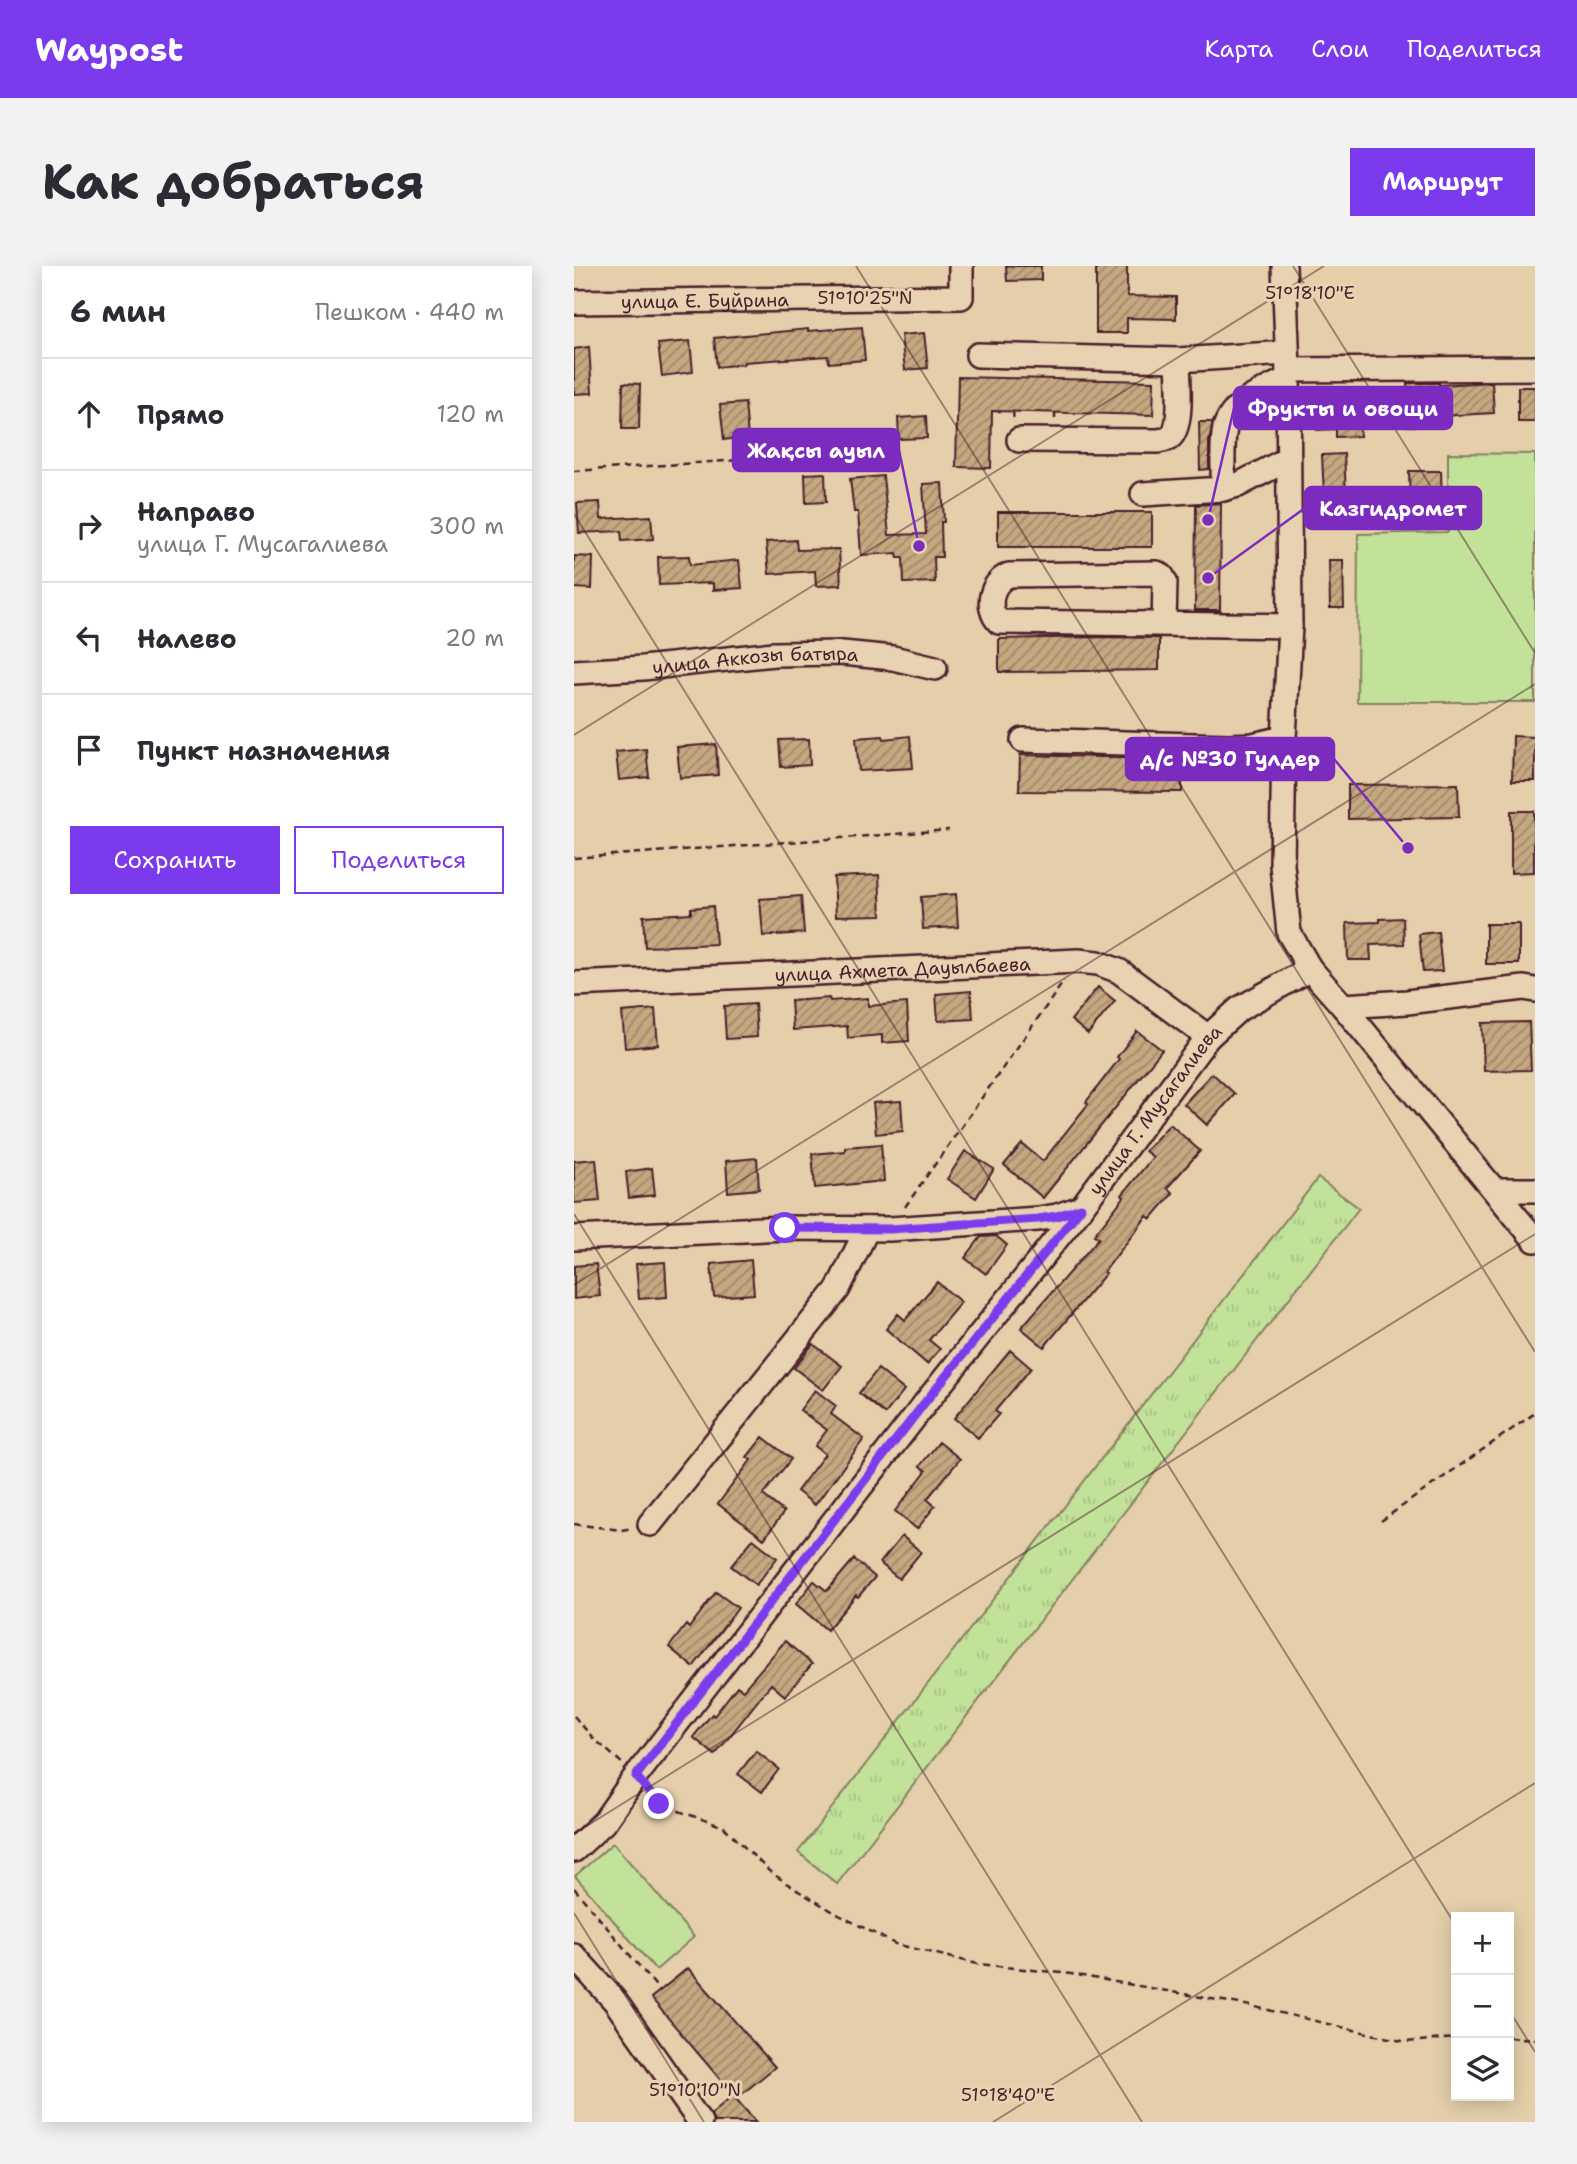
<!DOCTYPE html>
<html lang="ru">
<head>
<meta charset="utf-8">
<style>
	body { margin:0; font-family:"Shantell Sans",sans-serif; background:#f2f2f3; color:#2b2b33 }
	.controls { position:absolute; right:21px; bottom:21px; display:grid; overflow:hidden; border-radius:0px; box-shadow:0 4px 18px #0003 }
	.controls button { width:63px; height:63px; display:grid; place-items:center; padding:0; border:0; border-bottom:2px solid #e1e1e2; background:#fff; color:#2b2b33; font:35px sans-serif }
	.stop { position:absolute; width:21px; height:21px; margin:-16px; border:5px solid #7c3aed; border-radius:50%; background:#fff }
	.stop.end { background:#7c3aed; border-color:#fff; box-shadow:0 2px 7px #0008 }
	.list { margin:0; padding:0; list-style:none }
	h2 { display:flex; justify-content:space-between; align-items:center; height:91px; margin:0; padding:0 28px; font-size:30px }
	h2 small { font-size:23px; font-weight:400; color:#7c7c81 }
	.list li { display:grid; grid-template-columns:46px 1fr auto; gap:21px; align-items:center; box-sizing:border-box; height:112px; padding:0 28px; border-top:2px solid #e1e1e2 }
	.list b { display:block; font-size:26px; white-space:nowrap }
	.list p { margin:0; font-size:23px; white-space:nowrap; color:#7c7c81 }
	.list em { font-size:23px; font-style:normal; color:#7c7c81 }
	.actions { display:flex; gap:14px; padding:21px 28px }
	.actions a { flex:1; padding:16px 0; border:2px solid #7c3aed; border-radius:0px; text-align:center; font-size:24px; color:#7c3aed }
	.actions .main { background:#7c3aed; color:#fff }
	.icon { flex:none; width:38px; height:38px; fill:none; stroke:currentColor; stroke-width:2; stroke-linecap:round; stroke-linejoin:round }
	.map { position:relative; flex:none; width:961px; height:1856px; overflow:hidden; border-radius:0px }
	header { display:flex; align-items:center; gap:42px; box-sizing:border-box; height:98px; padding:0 35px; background:#7c3aed; color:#fff }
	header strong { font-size:33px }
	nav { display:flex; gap:38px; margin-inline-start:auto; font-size:24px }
	.intro { display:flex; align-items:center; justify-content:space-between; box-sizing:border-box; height:168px; padding:0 42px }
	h1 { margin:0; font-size:49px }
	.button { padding:18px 32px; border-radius:0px; background:#7c3aed; color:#fff; font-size:24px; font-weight:700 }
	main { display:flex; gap:42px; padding:0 42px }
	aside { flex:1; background:#fff; border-radius:0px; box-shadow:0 4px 18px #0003 }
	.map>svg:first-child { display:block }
	.grass { fill:url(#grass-tufts); stroke:#868062; stroke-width:2 }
	.pitch { fill:#c2e199; stroke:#868062; stroke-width:2 }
	.building { fill:url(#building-hatch); stroke:#4a1f2b; stroke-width:2 }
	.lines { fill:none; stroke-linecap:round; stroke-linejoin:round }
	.minor-casing { stroke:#4a1f2b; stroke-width:28 }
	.path { stroke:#4a1f2b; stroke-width:2.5; stroke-dasharray:7 5; stroke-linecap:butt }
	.minor { stroke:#e7d3b1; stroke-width:23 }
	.route { stroke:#7c3aed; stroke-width:9 }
	.ticks { fill:none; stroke:#4a1f2b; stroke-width:2; stroke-opacity:0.45 }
	.labels { text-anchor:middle; stroke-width:6; stroke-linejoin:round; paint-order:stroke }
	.street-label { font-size:19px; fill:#4a1f2b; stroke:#e7d3b1 }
	.ticks-label { font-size:18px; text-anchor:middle; fill:#4a1f2b; stroke:#e7d3b1; stroke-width:6; stroke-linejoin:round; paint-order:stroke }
	.leader { fill:none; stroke:#7b2cbf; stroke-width:2.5 }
	.callout-dot { fill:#7b2cbf; stroke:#e7d3b1; stroke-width:2.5 }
	.callout { fill:#7b2cbf; stroke:#7b2cbf; stroke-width:2.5 }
	.callout-label { font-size:21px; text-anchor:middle; font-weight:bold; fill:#fff }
</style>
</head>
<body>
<header>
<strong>Waypost</strong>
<nav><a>Карта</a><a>Слои</a><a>Поделиться</a></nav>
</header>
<div class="intro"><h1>Как добраться</h1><a class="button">Маршрут</a></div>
<main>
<aside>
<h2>6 мин<small>Пешком · 440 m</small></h2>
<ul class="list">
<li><svg class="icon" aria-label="ahead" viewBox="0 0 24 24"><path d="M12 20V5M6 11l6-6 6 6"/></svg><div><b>Прямо</b></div><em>120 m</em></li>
<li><svg class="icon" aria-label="right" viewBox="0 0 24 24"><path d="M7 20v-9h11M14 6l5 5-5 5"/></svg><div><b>Направо</b><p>улица Г. Мусагалиева</p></div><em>300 m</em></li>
<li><svg class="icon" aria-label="left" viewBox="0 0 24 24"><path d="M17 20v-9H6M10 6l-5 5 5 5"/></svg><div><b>Налево</b></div><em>20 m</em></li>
<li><svg class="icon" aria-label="arrive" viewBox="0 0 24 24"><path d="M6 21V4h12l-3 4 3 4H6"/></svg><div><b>Пункт назначения</b></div></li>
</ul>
<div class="actions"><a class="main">Сохранить</a><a>Поделиться</a></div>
</aside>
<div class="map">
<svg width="961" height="1856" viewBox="0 0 961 1856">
	<defs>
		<pattern id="grass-tufts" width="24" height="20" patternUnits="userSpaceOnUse" patternTransform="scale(1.75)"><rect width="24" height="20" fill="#c2e199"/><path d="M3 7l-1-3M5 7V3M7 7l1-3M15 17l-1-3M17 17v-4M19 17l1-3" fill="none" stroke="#a8c184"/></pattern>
		<pattern id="building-hatch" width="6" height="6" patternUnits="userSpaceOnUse" patternTransform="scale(1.75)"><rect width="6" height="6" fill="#c4a880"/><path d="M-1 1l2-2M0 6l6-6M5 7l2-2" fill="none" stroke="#a18869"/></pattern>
	</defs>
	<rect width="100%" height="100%" fill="#e4cfaa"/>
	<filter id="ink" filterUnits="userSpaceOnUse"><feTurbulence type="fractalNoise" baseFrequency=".0143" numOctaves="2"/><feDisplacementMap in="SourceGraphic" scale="14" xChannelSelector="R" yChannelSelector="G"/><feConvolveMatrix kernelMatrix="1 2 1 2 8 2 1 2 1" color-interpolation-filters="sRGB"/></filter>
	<g filter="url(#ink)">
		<!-- grass -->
		<path class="grass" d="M 744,912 L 785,942 L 263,1618 L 224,1586 Z"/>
		<!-- pitch -->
		<path class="pitch" d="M 874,187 L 961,188 L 961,436 L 783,436 L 784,268 L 874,266 Z
			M 39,1577 L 120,1671 L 82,1704 L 1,1610 Z"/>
		<!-- building -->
		<path class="building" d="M 432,0 L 467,0 L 467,14 L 433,15 Z
			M 522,0 L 553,0 L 553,30 L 602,31 L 602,53 L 553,52 L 553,67 L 522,67 Z
			M 288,61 L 291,94 L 255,97 L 254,90 L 170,96 L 170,98 L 143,101 L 140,72 L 234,63 L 234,65 Z
			M 350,67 L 354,102 L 331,104 L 327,69 Z
			M 116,75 L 119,106 L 88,110 L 84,78 Z
			M 15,81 L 18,127 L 0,128 L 0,83 Z
			M 384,111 L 580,115 L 579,149 L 418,145 L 417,202 L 382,201 Z
			M 918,116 L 920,147 L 866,150 L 866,159 L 834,160 L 833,117 L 865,117 L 865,119 Z
			M 49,117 L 66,118 L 65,163 L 48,163 Z
			M 944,121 L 961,121 L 961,156 L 944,156 Z
			M 760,124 L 760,130 L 784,129 L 786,170 L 762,171 L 762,163 L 743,164 L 742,125 Z
			M 171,137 L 174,171 L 150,174 L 146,139 Z
			M 352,150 L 353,172 L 325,173 L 324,152 Z
			M 625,156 L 639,156 L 635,176 L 635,203 L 626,204 Z
			M 770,188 L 772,228 L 750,229 L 748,189 Z
			M 835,205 L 867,205 L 868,241 L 836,241 Z
			M 251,207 L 252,236 L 232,237 L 231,208 Z
			M 309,210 L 315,269 L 352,268 L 349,218 L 368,217 L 370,256 L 367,256 L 368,291 L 360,291 L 361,316 L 330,317 L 329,292 L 324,292 L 323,287 L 287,289 L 284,246 L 280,246 L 276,213 Z
			M 26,236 L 27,253 L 77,250 L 79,273 L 48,275 L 47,265 L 5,267 L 3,237 Z
			M 647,237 L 646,344 L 621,344 L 622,239 Z
			M 424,246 L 578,246 L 578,281 L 424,281 Z
			M 222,274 L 223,284 L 265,283 L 267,319 L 242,320 L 241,305 L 195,308 L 192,276 Z
			M 0,290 L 19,291 L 18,323 L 0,322 Z
			M 115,290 L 116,299 L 165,294 L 168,322 L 139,324 L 139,317 L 85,319 L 84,291 Z
			M 755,294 L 769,294 L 770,342 L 756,342 Z
			M 525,371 L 585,372 L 585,404 L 425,406 L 425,373 Z
			M 309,470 L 310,473 L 336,470 L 339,502 L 285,505 L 282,472 Z
			M 939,470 L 961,471 L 961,515 L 938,515 Z
			M 235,473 L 236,499 L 207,501 L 205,474 Z
			M 142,478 L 144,509 L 106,512 L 103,481 Z
			M 72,483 L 75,511 L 45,514 L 42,486 Z
			M 446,489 L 608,493 L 608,526 L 445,525 Z
			M 884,518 L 885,551 L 774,553 L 774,519 Z
			M 937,545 L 960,545 L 960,606 L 937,607 Z
			M 305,609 L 307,649 L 262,650 L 260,611 Z
			M 382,628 L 384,661 L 349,663 L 347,631 Z
			M 227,630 L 230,667 L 189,670 L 186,633 Z
			M 139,640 L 142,678 L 71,681 L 69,650 L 117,647 L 117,642 Z
			M 829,652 L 830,678 L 796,679 L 797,694 L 774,694 L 773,657 L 806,656 L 806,653 Z
			M 912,658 L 945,658 L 945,698 L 912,698 Z
			M 864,666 L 868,705 L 849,706 L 845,668 Z
			M 524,721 L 541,735 L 514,768 L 497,754 Z
			M 397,725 L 399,753 L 364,755 L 362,728 Z
			M 255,732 L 256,735 L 294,732 L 294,740 L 333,737 L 335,775 L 308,777 L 308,769 L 274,772 L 273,760 L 219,764 L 217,735 Z
			M 181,738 L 183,771 L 152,773 L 150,740 Z
			M 81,743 L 84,779 L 51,782 L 48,746 Z
			M 955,756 L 957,804 L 910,805 L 908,757 Z
			M 563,765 L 588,784 L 469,932 L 430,899 L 448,878 L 469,895 L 514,838 L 512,836 L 545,793 L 543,791 Z
			M 638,807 L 661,828 L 633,859 L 610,838 Z
			M 327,835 L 329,865 L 302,868 L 299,837 Z
			M 596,858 L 626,885 L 593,922 L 599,927 L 577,953 L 573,950 L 530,1006 L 532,1007 L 470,1081 L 447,1062 L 525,972 L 520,969 L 550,931 L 548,929 L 579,891 L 571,885 Z
			M 307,878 L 310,915 L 241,922 L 238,888 L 271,885 L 271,881 Z
			M 391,885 L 420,903 L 402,932 L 373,913 Z
			M 183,892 L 185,923 L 154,926 L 152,895 Z
			M 22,893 L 26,935 L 0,937 L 0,895 Z
			M 78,902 L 81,929 L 55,932 L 52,906 Z
			M 422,970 L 433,979 L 412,1008 L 391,992 L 407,971 Z
			M 177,994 L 180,1028 L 140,1031 L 137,998 Z
			M 91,996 L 93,1031 L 65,1033 L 62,998 Z
			M 22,998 L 26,1030 L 0,1033 L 0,1000 Z
			M 363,1016 L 387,1036 L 355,1074 L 366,1083 L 353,1098 L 312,1063 L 324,1048 L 331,1054 Z
			M 239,1078 L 268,1100 L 249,1124 L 220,1102 Z
			M 436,1084 L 457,1102 L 421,1145 L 425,1148 L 404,1172 L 380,1152 Z
			M 304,1103 L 330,1124 L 311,1148 L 285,1127 Z
			M 241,1124 L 262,1140 L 257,1148 L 290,1173 L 241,1239 L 223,1225 L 251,1188 L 241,1180 L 253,1164 L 226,1144 Z
			M 189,1171 L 217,1193 L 189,1229 L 210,1246 L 190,1273 L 144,1238 L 177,1194 L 173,1191 Z
			M 365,1176 L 386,1193 L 353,1233 L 361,1240 L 343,1263 L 321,1245 L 352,1205 L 346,1200 Z
			M 328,1270 L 347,1286 L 325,1313 L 306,1297 Z
			M 179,1273 L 203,1292 L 182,1319 L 157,1300 Z
			M 280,1293 L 301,1311 L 284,1331 L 282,1329 L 253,1364 L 222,1338 L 240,1315 L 253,1325 Z
			M 142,1326 L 164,1342 L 119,1401 L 95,1381 L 112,1359 L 115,1362 Z
			M 211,1375 L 238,1398 L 211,1430 L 197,1418 L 141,1489 L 119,1471 L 138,1448 L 140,1450 L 163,1420 L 169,1424 Z
			M 182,1485 L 205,1503 L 188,1526 L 164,1508 Z
			M 114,1702 L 201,1801 L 162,1833 L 182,1856 L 140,1856 L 137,1848 L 159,1829 L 162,1832 L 77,1732 Z"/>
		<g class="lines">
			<!-- minor casing -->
			<g class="minor-casing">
				<g id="minor">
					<path d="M 710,0 L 714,104 L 716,360 L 710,472 L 708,599 L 715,667 L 736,703 L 769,740 L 961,974"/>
					<path id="s1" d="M 0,36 L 387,31 L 387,0"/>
					<path d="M 404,89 L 604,94 L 713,87"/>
					<path d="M 714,104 L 961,102"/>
					<path d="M 445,174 L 584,175 C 588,174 592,174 595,172 C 610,162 604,111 604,94"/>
					<path d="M 649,223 C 650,205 647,179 651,162 C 658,136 692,124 714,113"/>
					<path d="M 569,228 L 649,223 L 664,219 L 714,193"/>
					<path d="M 590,358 L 591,316 L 588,310 L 583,307 L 435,309 C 417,316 411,341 425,356 L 716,360"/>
					<path id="s2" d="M 0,406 L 69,402 L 200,388 L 268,387 L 319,392 L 361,402"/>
					<path d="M 449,474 L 655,480 L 679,479 L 710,472"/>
					<path id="s3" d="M 0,718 L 504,695 L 524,697 L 545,705 L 634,771"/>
					<path d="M 769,740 L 833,736 L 950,722 L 961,724"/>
					<path d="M 921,924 L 961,924"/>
					<path d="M 0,972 L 211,962 L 316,963 L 464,953 L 483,950 L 507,942"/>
					<path d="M 76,1258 L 264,1023 L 293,963"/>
					<path id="s4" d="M 0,1584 L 30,1556 L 62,1510 L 353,1135 L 507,942 L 634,771 L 665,743 L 736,703"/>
					<path d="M 0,1690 L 41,1735 L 126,1856"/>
				</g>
			</g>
			<!-- path -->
			<path class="path" d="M 439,145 L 440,157
				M 481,146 L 481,157
				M 0,205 L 228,190
				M 0,592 L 375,564
				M 331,941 L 490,715
				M 807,1255 L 961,1147
				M 0,1258 L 47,1264 L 59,1262
				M 0,1450 L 19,1472 L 49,1498
				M 75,1526 L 85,1538 L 150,1561 L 195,1605 L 221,1623 L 265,1649 L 321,1678 L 404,1698 L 497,1708 L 677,1740 L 832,1776 L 882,1772
				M 0,1622 L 86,1725
				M 935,1771 L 961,1773"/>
			<!-- minor -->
			<use href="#minor" class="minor"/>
		</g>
	</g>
	<g class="lines" filter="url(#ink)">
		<!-- route -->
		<path class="route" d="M 85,1538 L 62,1510 L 352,1135 L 507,942 L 483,950 L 464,953 L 316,963 L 211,962"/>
	</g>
	<!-- ticks -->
	<path class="ticks" d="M 282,0 L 961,1086M 719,0 L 961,387M 0,248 L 882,1660M 0,469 L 750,0M 0,948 L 568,1856M 0,1019 L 961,418M 0,1568 L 961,968M 0,1647 L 130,1856M 935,1744 L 961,1786M 419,1856 L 961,1517"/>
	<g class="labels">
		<!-- street labels -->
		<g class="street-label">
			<text dy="7" stroke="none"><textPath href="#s1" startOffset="131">улица Е. Буйрина</textPath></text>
			<text dy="7" stroke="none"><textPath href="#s2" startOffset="182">улица Аккозы батыра</textPath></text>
			<text dy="7" stroke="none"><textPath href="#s3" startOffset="329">улица Ахмета Дауылбаева</textPath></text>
			<text dy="7" stroke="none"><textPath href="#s4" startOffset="942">улица Г. Мусагалиева</textPath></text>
		</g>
	</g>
	<g class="ticks-label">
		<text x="736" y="33">51°18'10"E</text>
		<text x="291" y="38">51°10'25"N</text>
		<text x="121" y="1830">51°10'10"N</text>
		<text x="434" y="1835">51°18'40"E</text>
	</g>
	<!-- callouts -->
	<path class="leader" d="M634 254L660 142M345 280L325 184M634 312L731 242M834 582L760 493"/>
	<g class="callout-dot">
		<circle cx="634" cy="254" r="7"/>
		<circle cx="345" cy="280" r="7"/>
		<circle cx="634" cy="312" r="7"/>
		<circle cx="834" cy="582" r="7"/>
	</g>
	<g class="callout">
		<rect x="660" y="121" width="218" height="42" rx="7"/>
		<rect x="159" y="163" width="166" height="42" rx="7"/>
		<rect x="731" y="221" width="176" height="42" rx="7"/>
		<rect x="552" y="472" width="208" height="42" rx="7"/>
	</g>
	<g class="callout-label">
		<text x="769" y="150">Фрукты и овощи</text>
		<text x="242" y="192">Жақсы ауыл</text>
		<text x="819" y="250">Казгидромет</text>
		<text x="656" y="500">д/с №30 Гулдер</text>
	</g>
</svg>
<div class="controls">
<button>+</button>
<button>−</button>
<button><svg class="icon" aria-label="layers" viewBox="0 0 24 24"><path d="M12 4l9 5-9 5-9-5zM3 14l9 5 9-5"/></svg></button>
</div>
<div class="stop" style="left:211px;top:962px"></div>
<div class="stop end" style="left:85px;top:1538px"></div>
</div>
</main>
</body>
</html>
